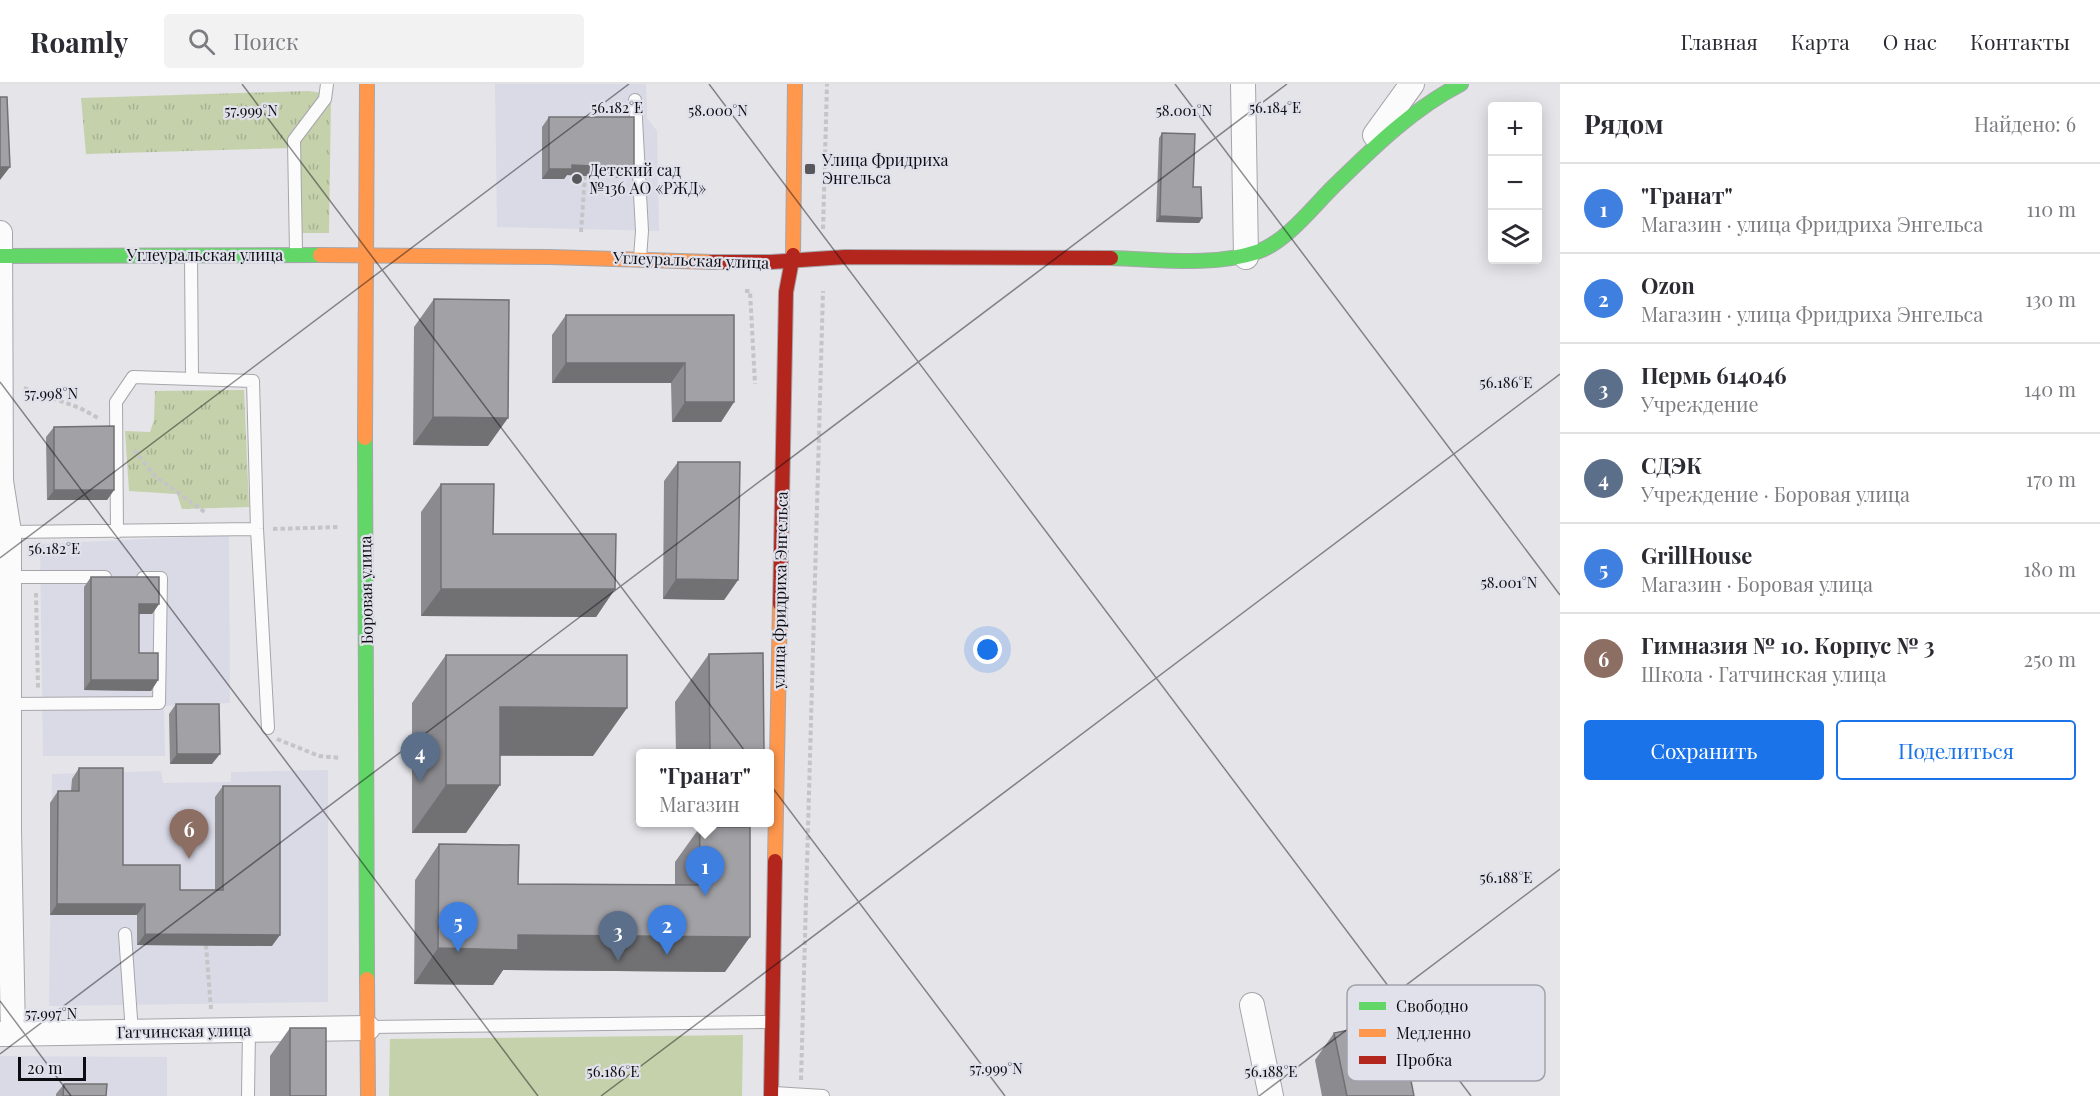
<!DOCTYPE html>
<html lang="ru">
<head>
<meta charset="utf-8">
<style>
	body { margin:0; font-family:"Playfair Display",serif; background:#f2f2f3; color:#2b2b33 }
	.controls { position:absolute; right:18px; top:18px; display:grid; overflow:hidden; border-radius:6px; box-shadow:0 3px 15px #0003 }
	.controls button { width:54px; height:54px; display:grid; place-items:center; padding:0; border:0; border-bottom:2px solid #e1e1e2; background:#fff; color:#2b2b33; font:30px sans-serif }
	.scale { position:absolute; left:18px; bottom:15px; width:68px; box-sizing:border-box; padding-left:6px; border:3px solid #0d0c10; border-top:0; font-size:16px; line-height:21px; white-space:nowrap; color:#0d0c10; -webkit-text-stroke:4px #e1e1ec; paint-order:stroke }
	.you { position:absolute; left:988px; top:566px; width:21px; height:21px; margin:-15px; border:4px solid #fff; border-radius:50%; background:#1a73e8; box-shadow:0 0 0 9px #1a73e833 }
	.badge { display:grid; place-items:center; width:39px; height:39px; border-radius:50%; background:#1a73e8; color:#fff; font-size:20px; font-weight:700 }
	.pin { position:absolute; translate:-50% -50px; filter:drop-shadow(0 2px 3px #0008) }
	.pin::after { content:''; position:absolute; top:32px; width:21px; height:18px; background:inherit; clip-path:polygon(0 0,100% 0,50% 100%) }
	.popup { position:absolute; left:636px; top:665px; width:138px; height:78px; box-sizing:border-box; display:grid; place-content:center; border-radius:6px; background:#fff; filter:drop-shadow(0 2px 4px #0005); font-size:20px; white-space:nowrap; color:#7c7c81 }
	.popup b { font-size:22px; color:#2b2b33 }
	.popup::after { content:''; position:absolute; left:50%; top:100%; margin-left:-12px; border:12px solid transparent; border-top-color:#fff }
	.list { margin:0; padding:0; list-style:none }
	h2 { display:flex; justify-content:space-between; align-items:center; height:78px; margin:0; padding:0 24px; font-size:26px }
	h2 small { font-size:20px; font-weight:400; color:#7c7c81 }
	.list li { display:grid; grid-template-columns:39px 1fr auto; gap:18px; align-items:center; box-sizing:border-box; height:90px; padding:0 24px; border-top:2px solid #e1e1e2 }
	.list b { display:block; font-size:22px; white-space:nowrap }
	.list p { margin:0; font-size:20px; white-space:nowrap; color:#7c7c81 }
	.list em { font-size:20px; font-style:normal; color:#7c7c81 }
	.actions { display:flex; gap:12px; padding:18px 24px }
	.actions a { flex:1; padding:14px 0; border:2px solid #1a73e8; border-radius:6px; text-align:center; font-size:21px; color:#1a73e8 }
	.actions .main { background:#1a73e8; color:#fff }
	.icon { flex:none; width:33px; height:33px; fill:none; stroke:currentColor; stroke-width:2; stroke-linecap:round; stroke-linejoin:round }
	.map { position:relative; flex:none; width:1560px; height:1012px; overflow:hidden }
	header { display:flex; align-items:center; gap:36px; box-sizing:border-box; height:84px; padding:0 30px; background:#fff; border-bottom:2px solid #e1e1e2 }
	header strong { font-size:28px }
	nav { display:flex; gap:33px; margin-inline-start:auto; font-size:21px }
	.search { width:420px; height:54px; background:#f2f2f3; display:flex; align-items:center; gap:15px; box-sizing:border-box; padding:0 21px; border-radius:6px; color:#7c7c81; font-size:22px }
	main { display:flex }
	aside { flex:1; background:#fff }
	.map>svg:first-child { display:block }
	.built { fill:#dadae7 }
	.grass { fill:#c4d1ab }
	.park { fill:url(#park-tufts) }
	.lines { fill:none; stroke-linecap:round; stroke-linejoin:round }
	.lane-casing { stroke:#a6a6aa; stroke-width:14 }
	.street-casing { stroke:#a6a6aa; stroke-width:26 }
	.fast-casing { stroke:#a6a6aa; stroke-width:16 }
	.slow-casing { stroke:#a6a6aa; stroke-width:16 }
	.jam-casing { stroke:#a6a6aa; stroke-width:16 }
	.path { stroke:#c5c5c7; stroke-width:4; stroke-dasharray:4.5 3; stroke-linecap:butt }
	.lane { stroke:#fbfbfc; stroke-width:12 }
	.street { stroke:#fbfbfc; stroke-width:24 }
	.fast { stroke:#63d668; stroke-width:14 }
	.slow { stroke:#ff974d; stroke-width:14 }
	.jam { stroke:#b3261e; stroke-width:14 }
	.wall { fill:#8b8a8f }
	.shaded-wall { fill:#717174 }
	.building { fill:#a2a1a6; stroke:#717174; stroke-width:1.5 }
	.ticks { fill:none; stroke:#0d0c10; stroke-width:1.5; stroke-opacity:0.45 }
	.poi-dot { fill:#58585c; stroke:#e1e1ec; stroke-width:2 }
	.labels { text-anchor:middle; stroke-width:4.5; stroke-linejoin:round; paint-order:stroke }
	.poi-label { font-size:16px; fill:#0d0c10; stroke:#e1e1ec; text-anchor:start }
	.street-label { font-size:16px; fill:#0d0c10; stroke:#e1e1ec }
	.key { fill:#e1e1ec; stroke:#a1a1aa; stroke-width:1.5 }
	.key-label { font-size:16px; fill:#0d0c10 }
	.ticks-label { font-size:15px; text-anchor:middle; fill:#0d0c10; stroke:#e1e1ec; stroke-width:4.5; stroke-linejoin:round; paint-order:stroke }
</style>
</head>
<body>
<header>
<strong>Roamly</strong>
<div class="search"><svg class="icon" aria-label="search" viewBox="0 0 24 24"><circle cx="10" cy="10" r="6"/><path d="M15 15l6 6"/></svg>Поиск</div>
<nav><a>Главная</a><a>Карта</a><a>О нас</a><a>Контакты</a></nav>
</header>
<main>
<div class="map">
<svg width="1560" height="1012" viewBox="0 0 1560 1012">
	<defs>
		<pattern id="park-tufts" width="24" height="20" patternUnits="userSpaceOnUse" patternTransform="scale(1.5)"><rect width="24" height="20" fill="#c4d1ab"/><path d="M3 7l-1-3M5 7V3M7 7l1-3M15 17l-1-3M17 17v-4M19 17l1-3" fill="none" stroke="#a7b292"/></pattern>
	</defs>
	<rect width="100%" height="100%" fill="#e4e4e9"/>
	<!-- built -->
	<path class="built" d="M 495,0 L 646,0 L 647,34 L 657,47 L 659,147 L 497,143 Z
		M 229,451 L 230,619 L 164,622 L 165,672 L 43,672 L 40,460 Z
		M 328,686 L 328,918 L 49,922 L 52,690 L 161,687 L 163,699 L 231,698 L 231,688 Z
		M 0,972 L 167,973 L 167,1012 L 0,1012 Z"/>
	<!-- grass -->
	<path class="grass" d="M 743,951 L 742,1012 L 389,1012 L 390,955 Z"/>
	<!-- park -->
	<path class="park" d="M 308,7 L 331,10 L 329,149 L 301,149 L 289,64 L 86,70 L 81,14 Z
		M 244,306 L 249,423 L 182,425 L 177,410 L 129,407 L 125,347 L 150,348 L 154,336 L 155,307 Z"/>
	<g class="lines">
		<!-- lane casing -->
		<g class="lane-casing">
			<path id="lane" d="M 635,16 L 642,147 L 640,174
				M 296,169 L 294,56 L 325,15 L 327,0
				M 191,171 L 192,293
				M 9,448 L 257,445
				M 117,448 L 116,318 L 133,293 L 253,297 L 257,445 L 268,644
				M 9,493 L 105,493
				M 9,620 L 159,619 L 161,494 L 143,494
				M 125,850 L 132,949
				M 369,943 L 772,938
				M 774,1009 L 823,1012
				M 248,1012 L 249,946"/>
		</g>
		<!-- street casing -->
		<g class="street-casing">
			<path id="street" d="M 1243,0 L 1246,173
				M 1375,51 L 1412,0
				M 0,149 L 1,397 L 9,448 L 9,746 L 13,950
				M 1252,921 L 1271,1012
				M 0,950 L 368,944"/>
		</g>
		<!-- fast casing -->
		<g class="fast-casing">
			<path id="fast" d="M 0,172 L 320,171
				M 1111,174 C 1158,175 1212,183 1257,168 C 1286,158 1312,124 1333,103 C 1373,64 1411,26 1461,0
				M 365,354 L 367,895"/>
		</g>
		<!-- slow casing -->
		<g class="slow-casing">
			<path id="slow" d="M 320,171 L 550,173 L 712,178
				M 793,171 L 795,0
				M 365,354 L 367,0
				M 775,777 L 780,520
				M 367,895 L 368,1012"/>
		</g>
		<!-- jam casing -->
		<g class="jam-casing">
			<path id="jam" d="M 712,178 L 771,178 L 845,173 L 1111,174
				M 780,520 L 786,208 L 793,171
				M 771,1012 L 775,777"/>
		</g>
		<!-- path -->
		<path class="path" d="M 823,145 L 827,0
			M 581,148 L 585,91
			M 745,207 L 750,207 L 755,300
			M 24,304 L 80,324 L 100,335
			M 134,366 L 155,392 L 206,429
			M 273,445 L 340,443
			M 36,509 L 38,604
			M 277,655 L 319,672 L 341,674
			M 206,861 L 211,925
			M 801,996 L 823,207"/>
		<!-- lane -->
		<use href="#lane" class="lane"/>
		<!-- street -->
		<use href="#street" class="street"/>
		<!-- fast -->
		<use href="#fast" class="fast"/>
		<!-- slow -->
		<use href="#slow" class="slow"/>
		<!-- jam -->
		<use href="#jam" class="jam"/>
	</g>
	<!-- wall -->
	<path class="wall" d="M 549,33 L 627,94 L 567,91 L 564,95 L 542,95 L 542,43 Z
		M 1162,49 L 1193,103 L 1202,134 L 1199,139 L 1156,138 L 1159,54 Z
		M 434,215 L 488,362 L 413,361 L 414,243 Z
		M 566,231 L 734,231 L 734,318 L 721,338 L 672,338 L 671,299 L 552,299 L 552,251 Z
		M 54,343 L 114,406 L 107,416 L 47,416 L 46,353 Z
		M 678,378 L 738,496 L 724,516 L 663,515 L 664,397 Z
		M 441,400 L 493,450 L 615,505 L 596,533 L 421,532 L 421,428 Z
		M 91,493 L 159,520 L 152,530 L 139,530 L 139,569 L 158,596 L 151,607 L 84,606 L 84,503 Z
		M 709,570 L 764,669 L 676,669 L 675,618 Z
		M 446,571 L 593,672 L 500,672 L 466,749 L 412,749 L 412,619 Z
		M 176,620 L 212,680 L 170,680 L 169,630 Z
		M 79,684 L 123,781 L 180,806 L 215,806 L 215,713 L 223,702 L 272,862 L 137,861 L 137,831 L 50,831 L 50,719 L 58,707 L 71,707 L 72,695 Z
		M 700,743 L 725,888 L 503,886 L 493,901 L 414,900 L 415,796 L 439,760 L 518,800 L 675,800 L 675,778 Z
		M 290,944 L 326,1012 L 270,1012 L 270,972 Z
		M 1334,949 L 1414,1012 L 1322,1012 L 1315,976 Z
		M 64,1000 L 106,1012 L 56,1012 L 56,1010 Z"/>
	<!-- shaded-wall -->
	<path class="shaded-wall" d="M 572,81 L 634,84 L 627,94 L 567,91 L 564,95 L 542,95 L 549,85 Z
		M 0,83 L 10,83 L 0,96 Z
		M 1160,132 L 1202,134 L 1199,139 L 1156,138 Z
		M 566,279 L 685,279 L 671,299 L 552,299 Z
		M 685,318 L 734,318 L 721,338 L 672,338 Z
		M 433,333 L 508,334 L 488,362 L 413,361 Z
		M 54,406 L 114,406 L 107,416 L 47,416 Z
		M 676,495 L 738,496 L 724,516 L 663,515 Z
		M 441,505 L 615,505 L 596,533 L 421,532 Z
		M 139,520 L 159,520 L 152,530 L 132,530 Z
		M 91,596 L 158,596 L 151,607 L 84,606 Z
		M 500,623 L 627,624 L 593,672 L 467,671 Z
		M 177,670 L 220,670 L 212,680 L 170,680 Z
		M 446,701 L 500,701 L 466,749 L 412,749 Z
		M 57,820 L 145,820 L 137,831 L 50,831 Z
		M 145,850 L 280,851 L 272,862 L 137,861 Z
		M 518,851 L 750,853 L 725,888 L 503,886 L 493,901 L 414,900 L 438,864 Z"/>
	<!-- building -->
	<path class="building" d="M 0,13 L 7,13 L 10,83 L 0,83 Z
		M 549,33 L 634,33 L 634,84 L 572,81 L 572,85 L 549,85 Z
		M 1162,49 L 1195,50 L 1193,103 L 1201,103 L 1202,134 L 1160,132 Z
		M 434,215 L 509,216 L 508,334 L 433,333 Z
		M 566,231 L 734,231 L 734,318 L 685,318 L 685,279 L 566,279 Z
		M 114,342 L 114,406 L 54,406 L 54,343 Z
		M 678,378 L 740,378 L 738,496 L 676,495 Z
		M 441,400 L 494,400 L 493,450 L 616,450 L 615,505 L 441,505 Z
		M 91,493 L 159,493 L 159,520 L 139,520 L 139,569 L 158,569 L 158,596 L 91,596 Z
		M 763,569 L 764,669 L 710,669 L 709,570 Z
		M 446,571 L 627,571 L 627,624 L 500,623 L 500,701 L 446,701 Z
		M 176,620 L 219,620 L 220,670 L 177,670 Z
		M 79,684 L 123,684 L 123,781 L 180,781 L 180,806 L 223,806 L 223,702 L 280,702 L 280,851 L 145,850 L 145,820 L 57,820 L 58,707 L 79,707 Z
		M 700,743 L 750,743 L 750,853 L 518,851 L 518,866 L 438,864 L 439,760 L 519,761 L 518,800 L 699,801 Z
		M 1399,936 L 1414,1012 L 1347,1012 L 1334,949 Z
		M 290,944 L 326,944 L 326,1012 L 290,1012 Z
		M 64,1000 L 107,1000 L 106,1012 L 63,1012 Z"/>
	<!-- ticks -->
	<path class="ticks" d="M 242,0 L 1005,1012M 709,0 L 1471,1012M 1175,0 L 1560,511M 0,298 L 538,1012M 0,474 L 629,0M 0,917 L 71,1012M 0,970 L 1287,0M 601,1012 L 1560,290M 1259,1012 L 1560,785"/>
	<!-- markers -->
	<g class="poi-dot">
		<rect x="804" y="79" width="12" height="12" rx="3"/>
		<circle cx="577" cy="95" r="6"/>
	</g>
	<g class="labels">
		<!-- poi labels -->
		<g class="poi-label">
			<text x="822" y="82">Улица Фридриха<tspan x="822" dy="18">Энгельса</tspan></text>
			<text x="589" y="92">Детский сад<tspan x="589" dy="18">№136 АО «РЖД»</tspan></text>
		</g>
		<!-- street labels -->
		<g class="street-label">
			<text x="205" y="177">Углеуральская улица</text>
			<text transform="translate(691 176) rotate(2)" y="6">Углеуральская улица</text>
			<text transform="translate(366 506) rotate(-91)" y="6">Боровая улица</text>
			<text transform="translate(780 506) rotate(-89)" y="6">улица Фридриха Энгельса</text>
			<text transform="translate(184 947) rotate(-1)" y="6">Гатчинская улица</text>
		</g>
	</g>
	<!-- legend -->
	<rect x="1347" y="901" width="198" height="96" rx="9" class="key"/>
	<rect x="1359" y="918" width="27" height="8" fill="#63d668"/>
	<rect x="1359" y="945" width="27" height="8" fill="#ff974d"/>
	<rect x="1359" y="972" width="27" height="8" fill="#b3261e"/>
	<g class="key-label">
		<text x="1396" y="928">Свободно</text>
		<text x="1396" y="955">Медленно</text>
		<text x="1396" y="982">Пробка</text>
	</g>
	<g class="ticks-label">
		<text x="617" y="29">56.182°E</text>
		<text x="1275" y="29">56.184°E</text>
		<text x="251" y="32">57.999°N</text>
		<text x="718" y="32">58.000°N</text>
		<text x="1184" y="32">58.001°N</text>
		<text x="1506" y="304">56.186°E</text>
		<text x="51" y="315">57.998°N</text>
		<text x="54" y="470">56.182°E</text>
		<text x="1509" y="504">58.001°N</text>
		<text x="1506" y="799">56.188°E</text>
		<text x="51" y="935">57.997°N</text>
		<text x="996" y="990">57.999°N</text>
		<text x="613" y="993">56.186°E</text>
		<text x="1271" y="993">56.188°E</text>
	</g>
</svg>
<div class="controls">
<button>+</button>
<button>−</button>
<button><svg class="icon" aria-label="layers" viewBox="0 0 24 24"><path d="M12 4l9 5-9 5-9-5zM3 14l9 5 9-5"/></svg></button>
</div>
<div class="scale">20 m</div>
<div class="you"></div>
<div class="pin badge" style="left:705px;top:812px;background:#3f7fe0">1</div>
<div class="popup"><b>&quot;Гранат&quot;</b>Магазин</div>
<div class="pin badge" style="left:667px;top:871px;background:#3f7fe0">2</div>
<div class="pin badge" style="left:618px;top:877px;background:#5c6f8a">3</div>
<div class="pin badge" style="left:420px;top:698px;background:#5c6f8a">4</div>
<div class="pin badge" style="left:458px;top:868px;background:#3f7fe0">5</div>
<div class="pin badge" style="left:189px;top:775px;background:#8d6e63">6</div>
</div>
<aside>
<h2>Рядом<small>Найдено: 6</small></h2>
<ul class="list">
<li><span class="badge" style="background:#3f7fe0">1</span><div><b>&quot;Гранат&quot;</b><p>Магазин · улица Фридриха Энгельса</p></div><em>110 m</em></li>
<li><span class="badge" style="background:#3f7fe0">2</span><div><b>Ozon</b><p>Магазин · улица Фридриха Энгельса</p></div><em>130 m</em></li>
<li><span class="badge" style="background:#5c6f8a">3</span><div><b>Пермь 614046</b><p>Учреждение</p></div><em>140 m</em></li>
<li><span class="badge" style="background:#5c6f8a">4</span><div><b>СДЭК</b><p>Учреждение · Боровая улица</p></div><em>170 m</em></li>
<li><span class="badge" style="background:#3f7fe0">5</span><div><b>GrillHouse</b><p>Магазин · Боровая улица</p></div><em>180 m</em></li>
<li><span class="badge" style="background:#8d6e63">6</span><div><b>Гимназия № 10. Корпус № 3</b><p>Школа · Гатчинская улица</p></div><em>250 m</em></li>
</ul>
<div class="actions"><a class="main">Сохранить</a><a>Поделиться</a></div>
</aside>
</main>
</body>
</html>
